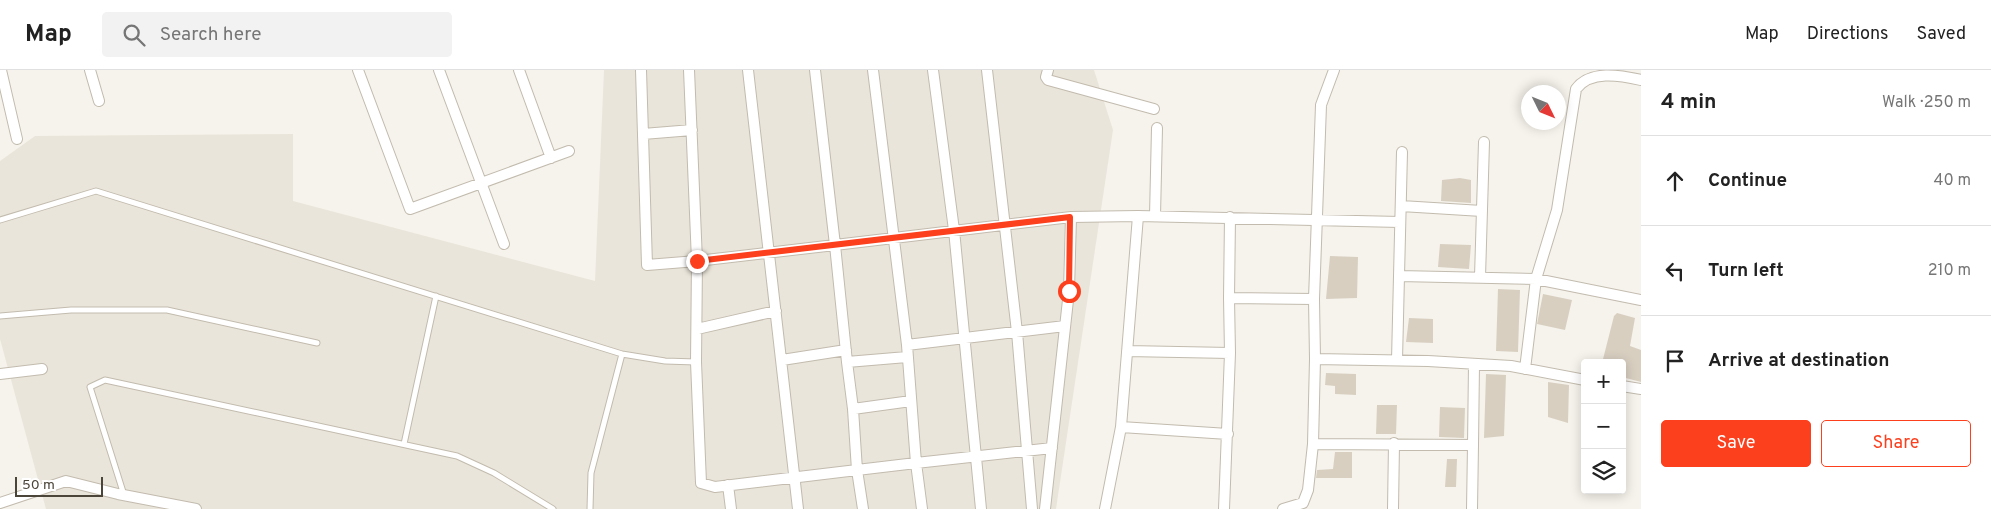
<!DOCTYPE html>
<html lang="en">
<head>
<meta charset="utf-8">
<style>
	body { margin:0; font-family:Overpass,sans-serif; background:#f2f2f2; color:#222 }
	.controls { position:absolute; right:15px; bottom:15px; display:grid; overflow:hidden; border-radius:5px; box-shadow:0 2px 12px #0003 }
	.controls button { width:45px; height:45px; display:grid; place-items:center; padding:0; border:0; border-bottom:1px solid #e0e0e0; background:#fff; color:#222; font:25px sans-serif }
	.compass { position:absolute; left:1521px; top:15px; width:45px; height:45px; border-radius:50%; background:#fff; box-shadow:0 2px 12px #0003; rotate:133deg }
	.scale { position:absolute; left:15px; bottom:12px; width:88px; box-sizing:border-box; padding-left:5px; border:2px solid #4b4439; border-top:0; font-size:14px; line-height:18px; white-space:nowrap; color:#4b4439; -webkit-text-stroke:4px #fff; paint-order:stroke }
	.stop { position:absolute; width:15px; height:15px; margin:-11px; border:4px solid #fc3f1d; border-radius:50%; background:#fff }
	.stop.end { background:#fc3f1d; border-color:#fff; box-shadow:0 1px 5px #0008 }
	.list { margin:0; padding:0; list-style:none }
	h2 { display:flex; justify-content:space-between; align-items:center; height:65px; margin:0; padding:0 20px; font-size:21px }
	h2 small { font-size:16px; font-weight:400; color:#767676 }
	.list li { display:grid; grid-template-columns:32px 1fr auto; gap:15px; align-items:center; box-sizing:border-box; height:90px; padding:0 20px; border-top:1px solid #e0e0e0 }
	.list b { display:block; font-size:19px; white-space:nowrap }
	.list em { font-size:16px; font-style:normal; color:#767676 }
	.actions { display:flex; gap:10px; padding:15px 20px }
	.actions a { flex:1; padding:11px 0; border:1px solid #fc3f1d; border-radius:5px; text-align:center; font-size:18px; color:#fc3f1d }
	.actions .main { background:#fc3f1d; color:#fff }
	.icon { flex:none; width:28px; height:28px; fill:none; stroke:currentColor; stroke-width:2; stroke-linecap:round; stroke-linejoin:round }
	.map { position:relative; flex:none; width:1641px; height:439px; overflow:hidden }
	header { display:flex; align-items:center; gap:30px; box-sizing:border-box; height:70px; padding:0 25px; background:#fff; border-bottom:1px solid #e0e0e0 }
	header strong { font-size:24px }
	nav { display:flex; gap:28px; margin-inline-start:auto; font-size:18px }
	.search { width:350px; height:45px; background:#f2f2f2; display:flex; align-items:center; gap:12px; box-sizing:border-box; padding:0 18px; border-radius:5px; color:#767676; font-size:19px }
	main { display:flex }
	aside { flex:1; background:#fff }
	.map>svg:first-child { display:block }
	.residential { fill:#eae5da }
	.building { fill:#d8cfc1 }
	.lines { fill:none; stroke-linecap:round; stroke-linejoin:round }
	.service-casing { stroke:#c2bbae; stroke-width:7 }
	.minor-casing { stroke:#c2bbae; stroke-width:12 }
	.service { stroke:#fff; stroke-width:5 }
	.minor { stroke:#fff; stroke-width:10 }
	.route { stroke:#fc3f1d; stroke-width:6 }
</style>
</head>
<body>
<header>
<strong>Map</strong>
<div class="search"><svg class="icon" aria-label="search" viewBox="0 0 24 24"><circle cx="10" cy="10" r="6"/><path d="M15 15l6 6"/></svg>Search here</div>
<nav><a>Map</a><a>Directions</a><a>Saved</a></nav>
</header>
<main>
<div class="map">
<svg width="1641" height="439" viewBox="0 0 1641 439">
	<rect width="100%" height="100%" fill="#f6f3ec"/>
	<!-- residential -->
	<path class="residential" d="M 604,0 L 1094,0 L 1113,60 L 1056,439 L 46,439 L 0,269 L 0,91 L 35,66 L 293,64 L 293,131 L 595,211 Z"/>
	<!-- building -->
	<path class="building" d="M 1460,108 L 1471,110 L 1471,133 L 1441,131 L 1442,110 Z
		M 1440,174 L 1471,175 L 1469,199 L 1438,197 Z
		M 1330,186 L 1358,187 L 1357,228 L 1326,229 Z
		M 1498,219 L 1520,220 L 1518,282 L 1496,281 Z
		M 1543,224 L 1572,230 L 1565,260 L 1537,254 Z
		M 1617,243 L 1635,248 L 1630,276 L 1641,280 L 1641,312 L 1622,307 L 1622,293 L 1602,293 L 1614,246 Z
		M 1409,248 L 1433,249 L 1433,273 L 1406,272 Z
		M 1326,303 L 1356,304 L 1356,325 L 1335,324 L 1335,316 L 1325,315 Z
		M 1486,304 L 1506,305 L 1504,366 L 1484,368 Z
		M 1548,312 L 1569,315 L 1568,353 L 1548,347 Z
		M 1377,335 L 1397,335 L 1396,364 L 1376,364 Z
		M 1440,337 L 1465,338 L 1464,368 L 1439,367 Z
		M 1335,382 L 1352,382 L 1352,408 L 1316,408 L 1317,400 L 1333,399 Z
		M 1447,389 L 1457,389 L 1456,417 L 1445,417 Z"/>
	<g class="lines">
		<!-- service casing -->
		<g class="service-casing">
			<path id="service" d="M 0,150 L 96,121 L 622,284 L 665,291 L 696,292
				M 0,246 L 71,240 L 167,240 L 317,273
				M 404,374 L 436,226
				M 124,425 L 90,317 L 105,310 L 457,386 L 494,403 L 553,439
				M 590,439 L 591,403 L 622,284"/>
		</g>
		<!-- minor casing -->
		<g class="minor-casing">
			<path id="minor" d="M 1,0 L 17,69
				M 90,0 L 99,31
				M 358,0 L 410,139 L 569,81
				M 439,0 L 504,174
				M 519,0 L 551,88
				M 641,0 L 647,195 L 697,191 L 689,0
				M 748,0 L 798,439
				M 815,0 L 835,175 L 697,191 L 696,292 L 701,413 L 715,417 L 857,400 L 853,339 L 911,331
				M 873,0 L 907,275
				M 933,0 L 954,160 L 981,439
				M 987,0 L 1017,262 L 1032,439
				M 1048,0 L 1046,7 L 1048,10 L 1154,39
				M 1334,0 L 1321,35 L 1314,229 L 1315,289 L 1428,291 L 1511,296 L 1585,310
				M 643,64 L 692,60
				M 1401,136 L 1482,141
				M 1155,146 L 1157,58
				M 1230,147 L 1229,228 L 1314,229
				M 1399,206 L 1402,82
				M 1480,207 L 1484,72
				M 1229,228 L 1230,283
				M 697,259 L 776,241
				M 1127,281 L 1230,283 L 1224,439
				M 1315,289 L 1313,374 L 1473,375 L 1474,294
				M 782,290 L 846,280
				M 1397,290 L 1399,206 L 1536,209 L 1641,230
				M 847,292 L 835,175 L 1071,147
				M 1525,299 L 1536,209 L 1557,140 L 1576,19 C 1590,0 1619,5 1641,10
				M 0,304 L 42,299
				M 1622,316 L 1641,319
				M 853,339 L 847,292 L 907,287
				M 1121,357 L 1228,364
				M 1052,378 L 916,393 L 907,275 L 1065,256
				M 728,415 L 731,439
				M 0,433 L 66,411 L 118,424 L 196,439
				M 863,439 L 857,400 L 916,393 L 922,439
				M 1045,439 L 1069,221 L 1071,147 L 1138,146
				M 1105,439 L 1121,357 L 1138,146 L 1400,152
				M 1283,439 L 1303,433 L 1308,420 L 1313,374
				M 1393,439 L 1394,373
				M 1472,439 L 1473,375"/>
		</g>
		<!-- service -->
		<use href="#service" class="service"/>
		<!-- minor -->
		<use href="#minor" class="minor"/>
	</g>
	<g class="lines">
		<!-- route -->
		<path class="route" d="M 697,191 L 1070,147 L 1069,221"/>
	</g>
</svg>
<div class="controls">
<button>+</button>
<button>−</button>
<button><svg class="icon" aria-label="layers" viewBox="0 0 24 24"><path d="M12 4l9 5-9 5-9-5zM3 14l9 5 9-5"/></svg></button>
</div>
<svg class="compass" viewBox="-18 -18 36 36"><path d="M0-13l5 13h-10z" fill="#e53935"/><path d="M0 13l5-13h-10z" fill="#767676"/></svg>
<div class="scale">50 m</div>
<div class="stop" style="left:1069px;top:221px"></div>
<div class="stop end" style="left:697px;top:191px"></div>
</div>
<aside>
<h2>4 min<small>Walk · 250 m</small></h2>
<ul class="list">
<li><svg class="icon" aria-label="ahead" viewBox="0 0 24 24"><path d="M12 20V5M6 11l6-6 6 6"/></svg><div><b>Continue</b></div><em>40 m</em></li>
<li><svg class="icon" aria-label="left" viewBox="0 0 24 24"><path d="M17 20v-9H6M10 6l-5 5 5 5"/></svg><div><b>Turn left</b></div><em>210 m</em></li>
<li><svg class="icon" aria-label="arrive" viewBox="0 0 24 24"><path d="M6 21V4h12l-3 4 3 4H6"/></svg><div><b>Arrive at destination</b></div></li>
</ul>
<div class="actions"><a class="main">Save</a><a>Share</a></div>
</aside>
</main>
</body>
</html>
